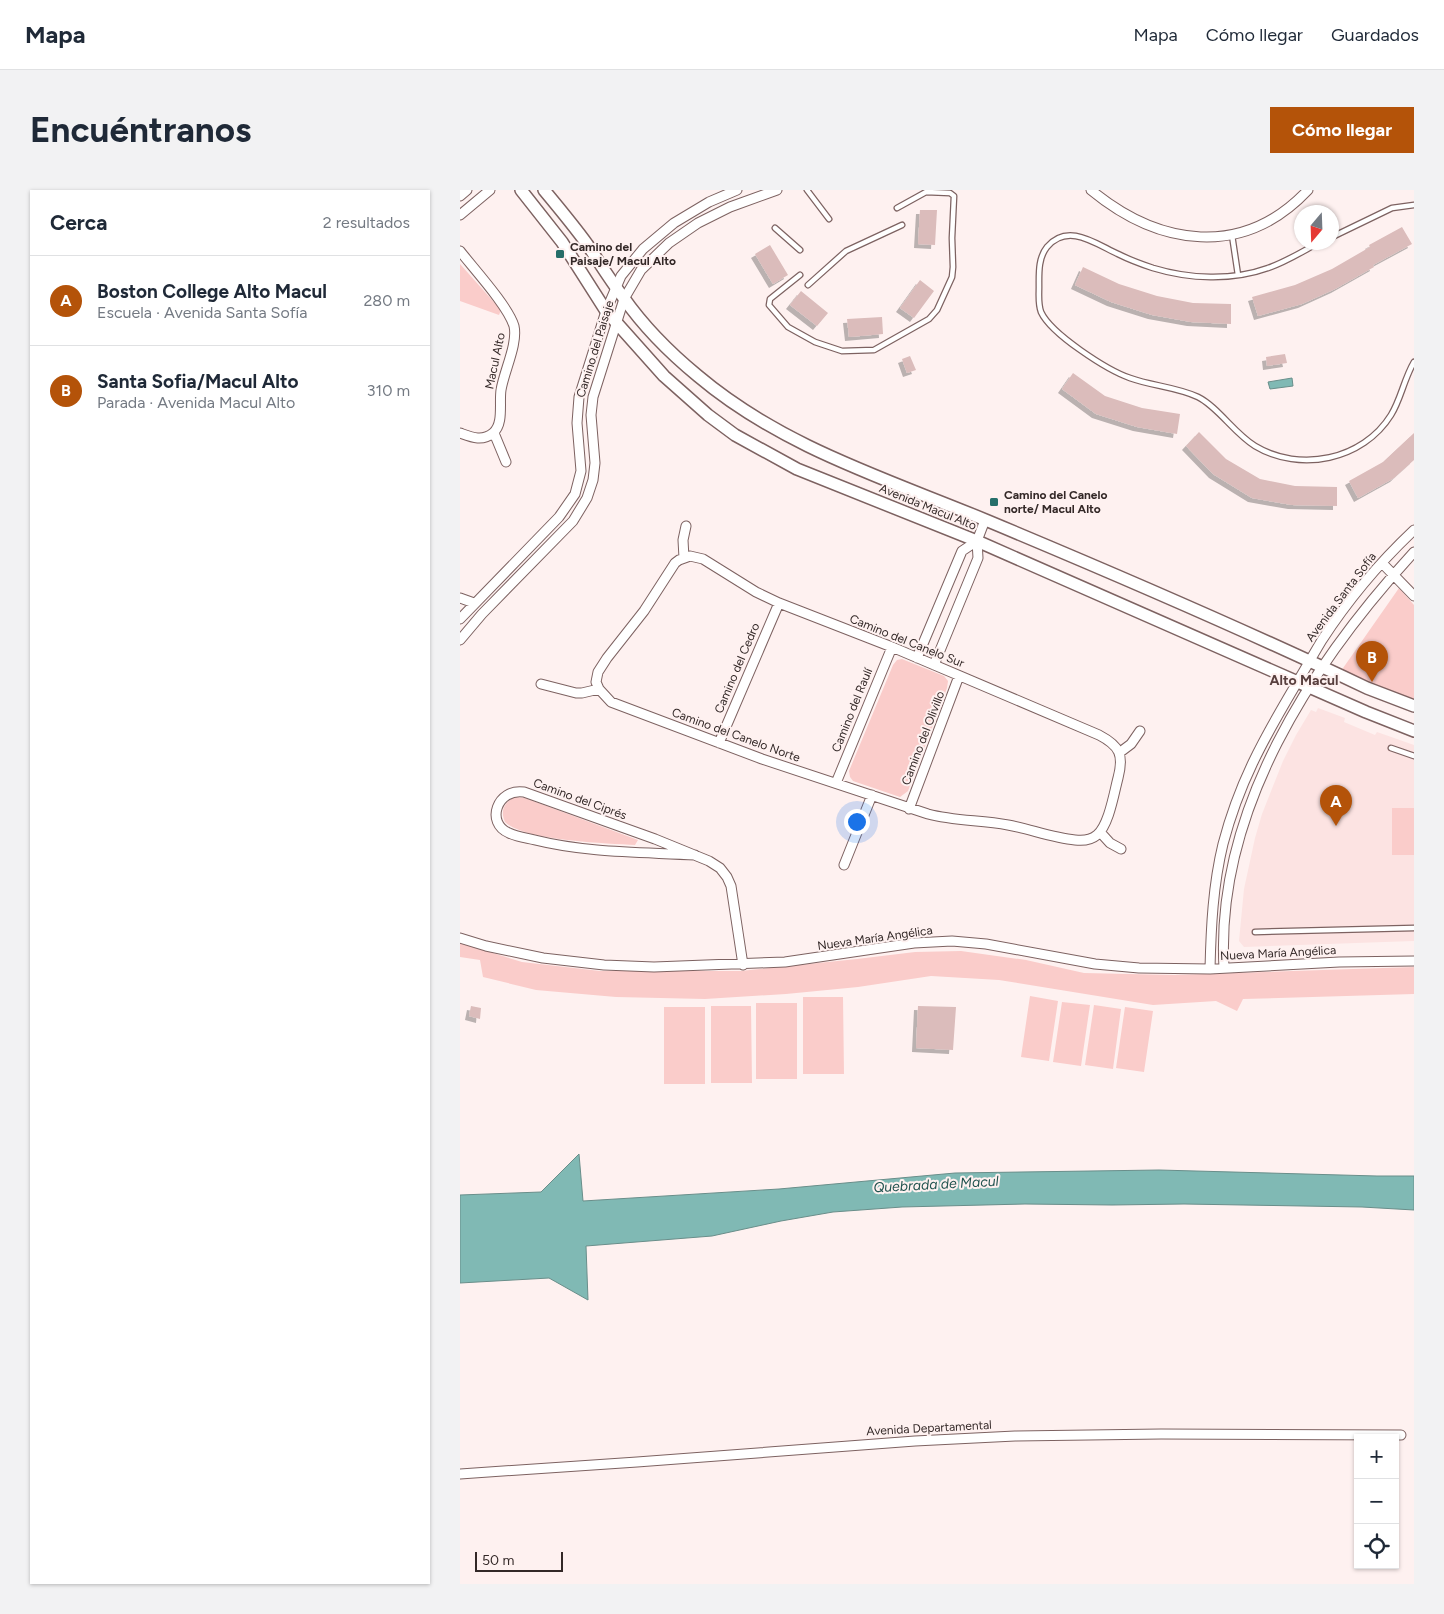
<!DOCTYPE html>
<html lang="es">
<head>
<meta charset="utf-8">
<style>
	body { margin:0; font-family:Figtree,sans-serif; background:#f2f2f3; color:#1f2937 }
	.controls { position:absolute; right:15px; bottom:15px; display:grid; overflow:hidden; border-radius:0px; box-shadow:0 1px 4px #0004 }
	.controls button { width:45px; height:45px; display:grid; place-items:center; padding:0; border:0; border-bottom:1px solid #e0e1e3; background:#fff; color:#1f2937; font:25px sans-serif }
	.compass { position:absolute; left:834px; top:15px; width:45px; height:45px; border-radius:50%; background:#fff; box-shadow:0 1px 4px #0004; rotate:199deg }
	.scale { position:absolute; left:15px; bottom:12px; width:88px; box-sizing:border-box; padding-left:5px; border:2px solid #332827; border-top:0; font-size:14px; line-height:18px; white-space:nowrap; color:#332827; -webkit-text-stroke:4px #fef1f0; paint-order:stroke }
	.you { position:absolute; left:396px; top:631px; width:18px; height:18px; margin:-12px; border:4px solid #fff; border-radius:50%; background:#1a73e8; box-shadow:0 0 0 8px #1a73e833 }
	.badge { display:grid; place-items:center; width:32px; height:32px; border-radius:50%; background:#b45309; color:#fff; font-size:16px; font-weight:700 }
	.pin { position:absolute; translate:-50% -41px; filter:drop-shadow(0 1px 2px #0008) }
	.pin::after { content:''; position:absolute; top:26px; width:18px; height:15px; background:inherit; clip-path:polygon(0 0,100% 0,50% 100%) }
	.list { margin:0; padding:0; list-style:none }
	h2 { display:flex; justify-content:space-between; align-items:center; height:65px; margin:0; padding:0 20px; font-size:21px }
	h2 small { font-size:16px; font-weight:400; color:#747a83 }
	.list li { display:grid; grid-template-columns:32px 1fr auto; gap:15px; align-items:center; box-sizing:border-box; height:90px; padding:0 20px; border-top:1px solid #e0e1e3 }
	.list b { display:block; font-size:19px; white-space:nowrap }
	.list p { margin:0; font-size:16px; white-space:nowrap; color:#747a83 }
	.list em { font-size:16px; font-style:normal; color:#747a83 }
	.icon { flex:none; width:28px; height:28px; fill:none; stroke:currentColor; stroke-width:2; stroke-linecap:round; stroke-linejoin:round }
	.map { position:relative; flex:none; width:954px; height:1394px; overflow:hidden; border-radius:0px }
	header { display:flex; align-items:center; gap:30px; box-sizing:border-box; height:70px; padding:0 25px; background:#fff; border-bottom:1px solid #e0e1e3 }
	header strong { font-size:24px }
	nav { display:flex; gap:28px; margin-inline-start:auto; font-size:18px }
	.intro { display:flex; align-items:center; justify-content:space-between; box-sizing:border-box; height:120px; padding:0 30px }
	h1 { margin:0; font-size:35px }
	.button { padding:12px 22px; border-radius:0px; background:#b45309; color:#fff; font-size:18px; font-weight:700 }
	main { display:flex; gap:30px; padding:0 30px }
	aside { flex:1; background:#fff; border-radius:0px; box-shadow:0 1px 4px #0004 }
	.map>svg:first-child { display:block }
	.built { fill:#fce3e2 }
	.green { fill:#faccca }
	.water { fill:#80b9b4; stroke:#698e8a }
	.building { fill:#dbbcbb; filter:url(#shadow) }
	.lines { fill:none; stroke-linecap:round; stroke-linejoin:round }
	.service-casing { stroke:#7d6261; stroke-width:7 }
	.minor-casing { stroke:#7d6261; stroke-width:11 }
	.tertiary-casing { stroke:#7d6261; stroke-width:14 }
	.service { stroke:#fff; stroke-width:4.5 }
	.minor { stroke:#fff; stroke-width:9 }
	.tertiary { stroke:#fff; stroke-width:11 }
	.poi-dot { fill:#266f6a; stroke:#fef1f0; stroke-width:2 }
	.labels { text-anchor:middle; stroke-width:4; stroke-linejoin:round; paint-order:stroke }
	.poi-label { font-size:12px; font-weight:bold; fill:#332827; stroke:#fef1f0; text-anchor:start }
	.street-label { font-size:12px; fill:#332827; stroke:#fef1f0 }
	.neighbourhood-label { font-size:14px; font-weight:bold; fill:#59403f; stroke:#fef1f0 }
	.water-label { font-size:14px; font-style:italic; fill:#20524e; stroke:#fef1f0 }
</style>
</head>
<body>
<header>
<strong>Mapa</strong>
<nav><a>Mapa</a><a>Cómo llegar</a><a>Guardados</a></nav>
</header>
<div class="intro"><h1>Encuéntranos</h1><a class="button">Cómo llegar</a></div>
<main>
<aside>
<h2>Cerca<small>2 resultados</small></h2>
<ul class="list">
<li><span class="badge">A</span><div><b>Boston College Alto Macul</b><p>Escuela · Avenida Santa Sofía</p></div><em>280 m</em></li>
<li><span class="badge">B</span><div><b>Santa Sofia/Macul Alto</b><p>Parada · Avenida Macul Alto</p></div><em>310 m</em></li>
</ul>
</aside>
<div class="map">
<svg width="954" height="1394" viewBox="0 0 954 1394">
	<defs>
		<filter id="shadow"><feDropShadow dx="-4" dy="4" stdDeviation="0" flood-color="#0004"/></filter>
	</defs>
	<rect width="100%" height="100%" fill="#fef1f0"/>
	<!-- built -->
	<path class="built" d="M 858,518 L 885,528 L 884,532 L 915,545 L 917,542 L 954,555 L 954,751 L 784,757 L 779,751 L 784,699 L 795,648 L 802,624 L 823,571 L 836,545 L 851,520 L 856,522 Z"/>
	<!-- green -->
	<path class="green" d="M 0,74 L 41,120 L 39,125 L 0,111 Z
		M 939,398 L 954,415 L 954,510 L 881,481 Z
		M 442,469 L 484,486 L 488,491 L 487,498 L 448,601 L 440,607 L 393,591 L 390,587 L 389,581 L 433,475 L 437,470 Z
		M 55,607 L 65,608 L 178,650 L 175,655 C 146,653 65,651 45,632 C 40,621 44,612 55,607 Z
		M 932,618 L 954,618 L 954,665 L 932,665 Z
		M 0,753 L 62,772 L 140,781 L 281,781 L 397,769 L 455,762 L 501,761 L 566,770 L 624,783 L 714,785 L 954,777 L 954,804 L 783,809 L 777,821 L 756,811 L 693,815 L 539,790 L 471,786 L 398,797 L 326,804 L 245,809 L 156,807 L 76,800 L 23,787 L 20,770 L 0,767 Z
		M 570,806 L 598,811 L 589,871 L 561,867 Z
		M 343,807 L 383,807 L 384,884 L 343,884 Z
		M 602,812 L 630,815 L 621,876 L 593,872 Z
		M 296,813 L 337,813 L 337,889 L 296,889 Z
		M 634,815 L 661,819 L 653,879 L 625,875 Z
		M 251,816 L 291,816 L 292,893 L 251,893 Z
		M 204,817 L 245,817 L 245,894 L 204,894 Z
		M 665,817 L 693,821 L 684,882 L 656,878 Z"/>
	<!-- water -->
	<path class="water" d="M 832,188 L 833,196 L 810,199 L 808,192 Z
		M 119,964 L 123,1011 L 319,999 L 495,983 L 699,980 L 917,986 L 954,986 L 954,1020 L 902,1017 L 724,1014 L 652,1015 L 565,1014 L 442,1017 L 373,1022 L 321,1031 L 252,1046 L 126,1056 L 128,1110 L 89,1088 L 0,1093 L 0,1005 L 81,1002 Z"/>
	<!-- building -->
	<path class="building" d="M 460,20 L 477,20 L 475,55 L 458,54 Z
		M 942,37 L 952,54 L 913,75 L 914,77 L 875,99 L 842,114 L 798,126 L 792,107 L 835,95 L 872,79 L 910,57 L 909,55 Z
		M 310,55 L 328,85 L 313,94 L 295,64 Z
		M 623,77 L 659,94 L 697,106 L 733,113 L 771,114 L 771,134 L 731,132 L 692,125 L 651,112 L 615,95 Z
		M 460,90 L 474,101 L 454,128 L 440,118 Z
		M 341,101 L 368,123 L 357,136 L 330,115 Z
		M 422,127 L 423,144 L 389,147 L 387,129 Z
		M 825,164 L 827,173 L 807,176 L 806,167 Z
		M 450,166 L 456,180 L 447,183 L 442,169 Z
		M 613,183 L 645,206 L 682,218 L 720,224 L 717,244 L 677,237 L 636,224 L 602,199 Z
		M 739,242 L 766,269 L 800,289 L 835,296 L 877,297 L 877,316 L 832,315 L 792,308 L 753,284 L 726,256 Z
		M 954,243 L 954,270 L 934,288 L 898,308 L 889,291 L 923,272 Z
		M 11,816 L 21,818 L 20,829 L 9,826 Z
		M 458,816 L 496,817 L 493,860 L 456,858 Z"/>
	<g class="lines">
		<!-- service casing -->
		<g class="service-casing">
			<path id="service" d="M 347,0 L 369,29
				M 315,38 L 340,60
				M 772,45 L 778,85
				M 872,47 L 932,18 L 954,15
				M 860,52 C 843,61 826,72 808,78 C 772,91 729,89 693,78 C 681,74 670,70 658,64 C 636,54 608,32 587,57 C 578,68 579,84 579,97 C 579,105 578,114 581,122 C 591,144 647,180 670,188 C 692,196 717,197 738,207 C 758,217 774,243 795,256 C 840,283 903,270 931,225 C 941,209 944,189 954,172
				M 340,85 L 310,109 L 309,115 L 328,137 L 355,152 L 382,161 L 414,160 L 469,129 L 477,120 L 492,87 L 493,77 L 492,48 L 494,6 L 490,3 L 466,2 L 437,18
				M 348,95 L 386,61 L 442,35
				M 931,558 L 954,566
				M 795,742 L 954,738"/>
		</g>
		<!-- minor casing -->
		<g class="minor-casing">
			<path id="minor" d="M 631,0 C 699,56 783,69 848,0
				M 0,6 L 7,0
				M 0,25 L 30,0
				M 0,61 C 14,79 48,116 54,136 C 58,154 44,181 41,200 C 39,213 44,234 33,243 C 22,252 11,247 0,243
				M 34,243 L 46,272
				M 230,366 L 243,369 L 296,402 L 319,413 L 432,457 L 639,545 C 660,556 664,565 658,588 C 654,603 649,635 637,645 C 631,650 623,651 615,650 C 593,648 570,639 548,635 C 521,630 494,631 468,624 L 302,569 L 151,512 L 139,499 L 136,492 L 138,482 L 147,468 L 184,421 L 215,373 L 219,370 Z
				M 224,368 L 223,350 L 226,336
				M 922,373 L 954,406
				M 0,408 L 14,413
				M 0,429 L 99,327 L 115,304 L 121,281 L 117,233 L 119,207 L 146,121 L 161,86 L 183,59 L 214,33 L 249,12 L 277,0
				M 0,450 L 22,424 L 113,331 L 127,308 L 133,290 L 135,273 L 131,225 L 133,207 L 164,109 L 181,80 L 209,53 L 238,33 L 270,17 L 317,0
				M 457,468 L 502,361 L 517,351
				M 474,475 L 518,368 L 517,351 L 525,330
				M 81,494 L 116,503 L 122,503 L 139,499
				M 259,553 L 319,413
				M 659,563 L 671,554 L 680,541
				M 376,593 L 432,457
				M 449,619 L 499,486
				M 640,642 L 650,653 L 661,659
				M 235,665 C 182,662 127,663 75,650 C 67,648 57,647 49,643 C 25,633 37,598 64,602 L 195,649 L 249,671 L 260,678 L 267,687 L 271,696 L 283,775
				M 384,675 L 412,605
				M 0,748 L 26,756 L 83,768 L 144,775 L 194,777 L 325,772 L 454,753 L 492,751 L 526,754 L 635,774 L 679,778 L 750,779 L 879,772 L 954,771
				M 764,778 C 755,621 852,473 954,362
				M 750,779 C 751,737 753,695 763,654 C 779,593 803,550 835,496 C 844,481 853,465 862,450 C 888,410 919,373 954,340
				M 0,1284 L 177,1272 L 455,1251 L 555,1246 L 701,1244 L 941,1245"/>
		</g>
		<!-- tertiary casing -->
		<g class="tertiary-casing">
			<path id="tertiary" d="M 61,0 L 102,52 L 146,121 L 204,186 L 248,225 L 275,245 L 337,279 L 517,351 L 906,522 L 954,541
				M 84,0 C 99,18 114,36 127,54 C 139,72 150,90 163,107 C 184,137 210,163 238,186 C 322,257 427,289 528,331 C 655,384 783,439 907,498 L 954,516"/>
		</g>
		<!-- service -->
		<use href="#service" class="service"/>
		<!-- minor -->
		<use href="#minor" class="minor"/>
		<!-- tertiary -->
		<use href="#tertiary" class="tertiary"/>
	</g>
	<!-- markers -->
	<g class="poi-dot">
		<rect x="95" y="59" width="10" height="10" rx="2.5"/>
		<rect x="529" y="307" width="10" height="10" rx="2.5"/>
	</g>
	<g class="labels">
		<!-- poi labels -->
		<g class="poi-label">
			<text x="110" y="61">Camino del<tspan x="110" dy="14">Paisaje/ Macul Alto</tspan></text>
			<text x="544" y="309">Camino del Canelo<tspan x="544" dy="14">norte/ Macul Alto</tspan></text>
		</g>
		<!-- street labels -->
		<g class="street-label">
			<text transform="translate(135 159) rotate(-73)" y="4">Camino del Paisaje</text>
			<text transform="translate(35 171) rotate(-78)" y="4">Macul Alto</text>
			<text transform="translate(468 317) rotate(22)" y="4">Avenida Macul Alto</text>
			<text transform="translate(881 407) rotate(-53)" y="4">Avenida Santa Sofía</text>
			<text transform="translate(447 451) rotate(22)" y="4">Camino del Canelo Sur</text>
			<text transform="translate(277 478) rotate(-67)" y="4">Camino del Cedro</text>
			<text transform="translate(392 520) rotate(-68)" y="4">Camino del Raulí</text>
			<text transform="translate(276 545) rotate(20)" y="4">Camino del Canelo Norte</text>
			<text transform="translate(463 548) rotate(-69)" y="4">Camino del Olivillo</text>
			<text transform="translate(120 609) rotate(20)" y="4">Camino del Ciprés</text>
			<text transform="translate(415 748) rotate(-8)" y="4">Nueva María Angélica</text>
			<text transform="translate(818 763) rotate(-3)" y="4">Nueva María Angélica</text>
			<text transform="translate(469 1238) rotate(-3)" y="4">Avenida Departamental</text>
		</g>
		<!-- neighbourhood labels -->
		<g class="neighbourhood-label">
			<text x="844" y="495">Alto Macul</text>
		</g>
		<!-- water labels -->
		<g class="water-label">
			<text transform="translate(476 994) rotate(-3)" y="5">Quebrada de Macul</text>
		</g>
	</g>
</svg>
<div class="controls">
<button>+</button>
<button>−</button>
<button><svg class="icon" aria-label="locate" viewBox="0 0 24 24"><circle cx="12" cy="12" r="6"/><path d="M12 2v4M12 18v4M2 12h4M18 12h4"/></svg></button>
</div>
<svg class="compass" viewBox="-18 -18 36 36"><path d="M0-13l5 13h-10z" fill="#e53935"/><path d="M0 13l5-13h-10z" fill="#747a83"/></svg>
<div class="scale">50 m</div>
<div class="you"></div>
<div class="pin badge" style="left:876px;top:636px">A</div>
<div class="pin badge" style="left:912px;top:492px">B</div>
</div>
</main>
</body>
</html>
